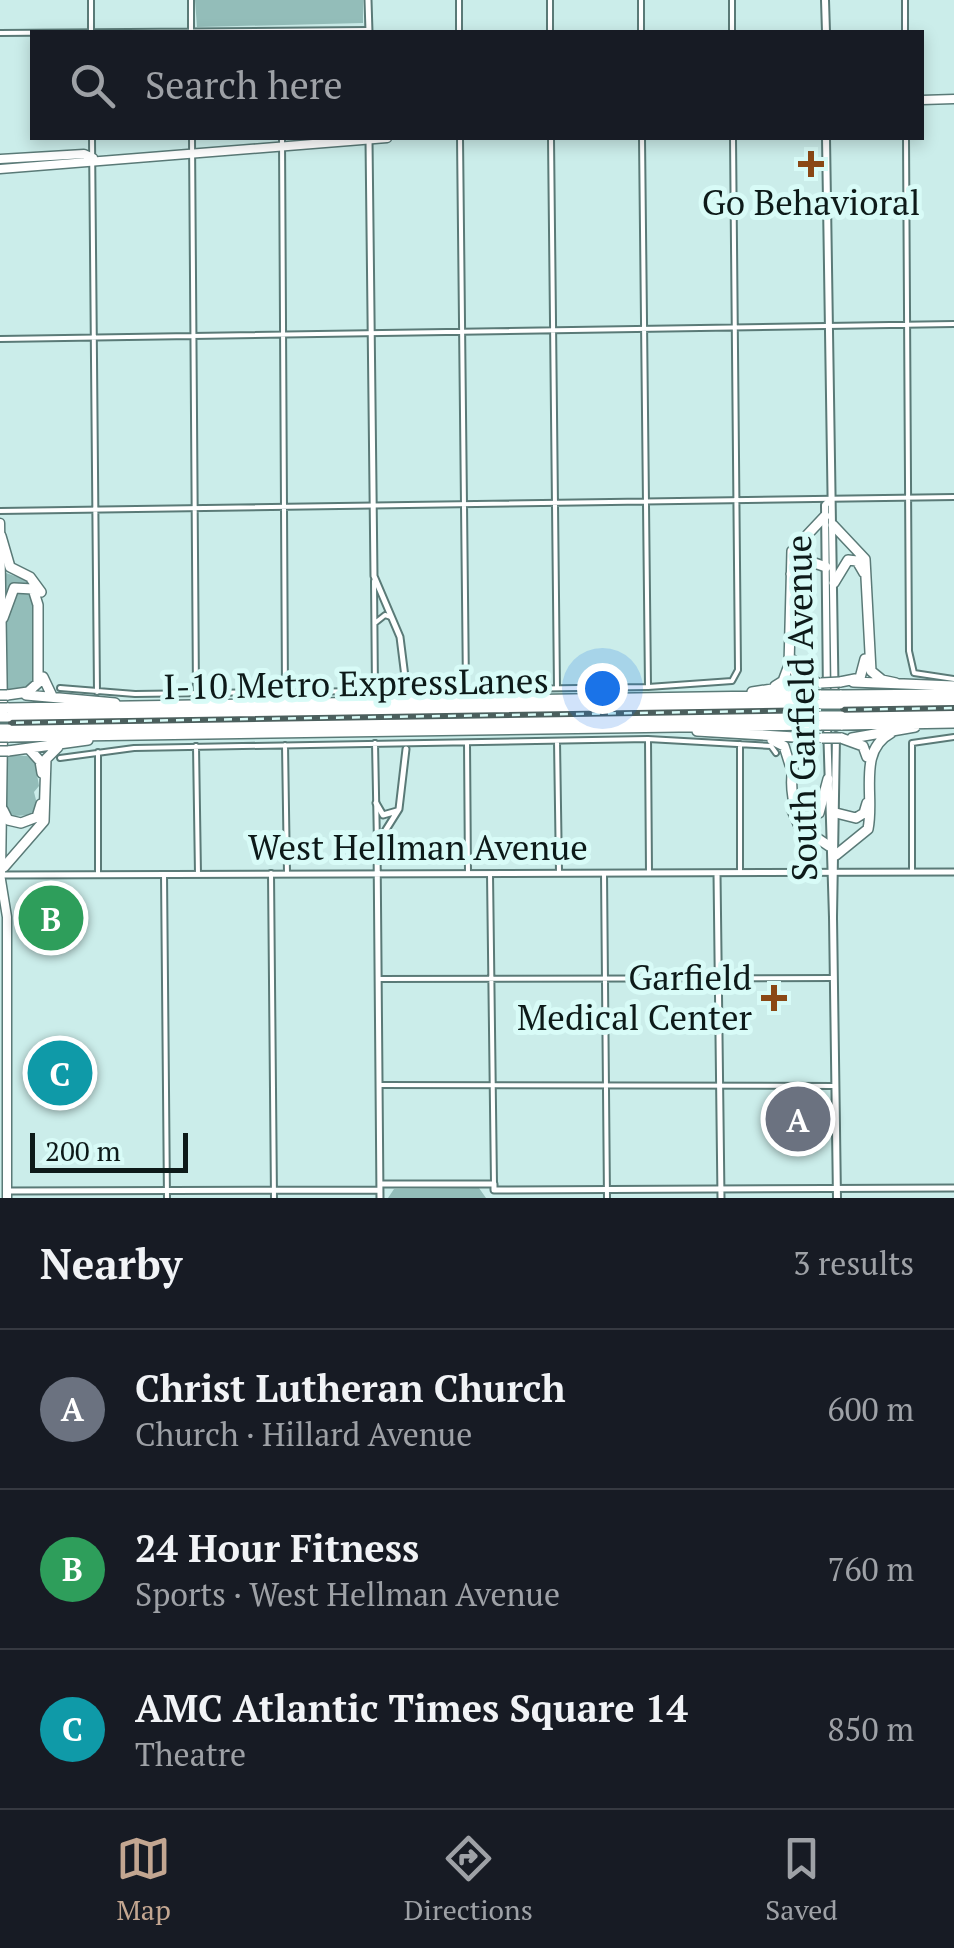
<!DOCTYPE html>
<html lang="en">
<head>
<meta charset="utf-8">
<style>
	body { margin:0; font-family:"PT Serif",serif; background:#242831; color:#f1f3f6 }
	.scale { position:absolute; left:30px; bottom:25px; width:158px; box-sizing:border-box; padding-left:10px; border:5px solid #0d1a19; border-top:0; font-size:28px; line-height:35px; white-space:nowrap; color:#0d1a19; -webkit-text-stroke:8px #d8fbf7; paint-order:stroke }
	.you { position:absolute; left:602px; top:688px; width:35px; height:35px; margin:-25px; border:8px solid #fff; border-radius:50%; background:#1a73e8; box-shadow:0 0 0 15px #1a73e833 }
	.badge { display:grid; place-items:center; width:65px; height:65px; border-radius:50%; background:#c3a691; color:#fff; font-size:32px; font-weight:700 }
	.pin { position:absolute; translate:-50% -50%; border:5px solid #fff; box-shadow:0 2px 10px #0006 }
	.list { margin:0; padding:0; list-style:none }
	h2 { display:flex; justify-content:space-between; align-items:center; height:130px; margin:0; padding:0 40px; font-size:42px }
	h2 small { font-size:32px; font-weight:400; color:#9ea1a6 }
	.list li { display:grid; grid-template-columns:65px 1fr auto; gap:30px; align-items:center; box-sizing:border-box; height:160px; padding:0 40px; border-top:2px solid #363941 }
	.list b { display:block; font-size:38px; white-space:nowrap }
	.list p { margin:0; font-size:32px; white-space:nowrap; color:#9ea1a6 }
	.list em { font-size:32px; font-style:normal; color:#9ea1a6 }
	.icon { flex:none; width:55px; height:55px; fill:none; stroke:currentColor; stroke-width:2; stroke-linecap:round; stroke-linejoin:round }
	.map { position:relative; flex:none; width:954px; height:1198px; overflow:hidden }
	.search { position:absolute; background:#171b24; box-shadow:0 5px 15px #0003; left:30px; right:30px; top:30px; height:110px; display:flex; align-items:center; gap:25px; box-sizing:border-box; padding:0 35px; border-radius:0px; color:#9ea1a6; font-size:38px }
	.sheet { height:610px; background:#171b24 }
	nav { display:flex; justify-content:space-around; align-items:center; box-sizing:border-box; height:140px; border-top:2px solid #363941; background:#171b24; font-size:28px; color:#9ea1a6 }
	nav a { display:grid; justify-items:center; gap:5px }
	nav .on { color:#c3a691 }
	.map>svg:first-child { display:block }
	.green { fill:#93bdb9 }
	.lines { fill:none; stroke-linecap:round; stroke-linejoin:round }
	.minor-casing { stroke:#5a7a77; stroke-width:8 }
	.tertiary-casing { stroke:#5a7a77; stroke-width:9 }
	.secondary-casing { stroke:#5a7a77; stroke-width:10 }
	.primary-casing { stroke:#5a7a77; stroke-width:11 }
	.motorway-casing { stroke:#5a7a77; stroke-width:12 }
	.minor { stroke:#fff; stroke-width:4 }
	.tertiary { stroke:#fff; stroke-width:5 }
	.secondary { stroke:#fff; stroke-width:6 }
	.primary { stroke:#fff; stroke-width:8 }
	.motorway { stroke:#fff; stroke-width:9 }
	.rail-casing { stroke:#4b5f5d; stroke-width:6 }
	.rail { stroke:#d8fbf7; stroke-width:2.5; stroke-dasharray:8; stroke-linecap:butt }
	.motorway-bridge-casing { stroke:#5a7a77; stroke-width:12; stroke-linecap:butt }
	.motorway-bridge { stroke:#fff; stroke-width:9 }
	.poi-dot { fill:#8a4815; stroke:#d8fbf7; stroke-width:4 }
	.labels { text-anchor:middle; stroke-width:10; stroke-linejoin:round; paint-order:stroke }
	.poi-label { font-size:35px; fill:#0d1a19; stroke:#d8fbf7 }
	.street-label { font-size:35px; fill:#0d1a19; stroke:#d8fbf7 }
</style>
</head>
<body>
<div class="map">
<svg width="954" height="1198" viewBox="0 0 954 1198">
	<rect width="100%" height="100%" fill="#cbedea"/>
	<!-- green -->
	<path class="green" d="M 195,0 L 363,0 L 363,23 L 197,27 Z
		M 6,573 L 32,582 L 36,675 L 28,687 L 7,691 Z
		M 7,755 L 27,756 L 35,762 L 39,786 L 34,792 L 37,804 L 32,815 L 13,816 L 7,808 Z
		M 479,1188 L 486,1198 L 388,1198 L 394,1189 Z"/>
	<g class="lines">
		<!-- minor casing -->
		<g class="minor-casing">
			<path id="minor" d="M 91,0 L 91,30
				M 459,0 L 459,32
				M 550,0 L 550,32
				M 641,0 L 641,32
				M 732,0 L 732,32
				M 905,0 L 905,32
				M 191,30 L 191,0
				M 0,33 L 369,30
				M 92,138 L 97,692
				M 192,138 L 196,693
				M 282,138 L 285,692
				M 460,138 L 466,688
				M 551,138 L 557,688
				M 642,138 L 648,687
				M 906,138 L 909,651 L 914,673 L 954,679
				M 0,339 L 954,324
				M 0,511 L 954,497
				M 374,581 L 375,690
				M 375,623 L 385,615 L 391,617
				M 60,688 L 135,694 L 648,687 L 732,681 L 738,670 L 733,138
				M 648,739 L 649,873
				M 557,741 L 559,872
				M 375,743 L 377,843
				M 467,743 L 468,873
				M 740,744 L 740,872
				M 285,745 L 287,873
				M 196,746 L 198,874
				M 60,758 L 134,748 L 648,739 L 771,746 L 776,753
				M 912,872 L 912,743 L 954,737
				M 271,873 L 274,1198
				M 604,873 L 607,1198
				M 98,874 L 98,752
				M 164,874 L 167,1198
				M 490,874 L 494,1184
				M 378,979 L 833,978
				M 380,1085 L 835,1086"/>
		</g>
		<!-- tertiary casing -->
		<g class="tertiary-casing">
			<path id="tertiary" d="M 368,0 L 369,32
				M 369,140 L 374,576 L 400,637 L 406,685
				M 376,803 L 383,815 L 397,811
				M 717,873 L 721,1198
				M 2,875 L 954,872
				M 380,1184 L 494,1184 L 494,1190 L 501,1190 L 954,1188
				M 8,1191 L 380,1190
				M 380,1198 L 377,844 L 399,809 L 406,749"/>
		</g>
		<!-- secondary casing -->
		<g class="secondary-casing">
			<path id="secondary" d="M 825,0 L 826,32
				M 826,138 L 835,718
				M 827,697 L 825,505 L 830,500
				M 827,724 L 833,917
				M 836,736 L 833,917 L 837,1198"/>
		</g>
		<!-- primary casing -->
		<g class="primary-casing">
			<path id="primary" d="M 922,100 L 954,99
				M 0,159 L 84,154 L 93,158
				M 0,169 L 387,138
				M 0,523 L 3,711
				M 0,874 L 7,917 L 7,1198
				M 1,875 L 3,735"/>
		</g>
		<!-- motorway casing -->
		<g class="motorway-casing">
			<path id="motorway" d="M 833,525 L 865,559 L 871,671 L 882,680 L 896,683
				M 1,536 L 10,567 L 30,577 L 41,592
				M 791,574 L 806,560 L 826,567
				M 834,583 L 848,560 L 857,561 L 864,573
				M 3,618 L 14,588 L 33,589 L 38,605 L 38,683 L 28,692 L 7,695
				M 793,660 L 796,676 L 816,682
				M 43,677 L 52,696
				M 840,682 L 860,678 L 865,659
				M 853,682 L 954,686
				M 775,686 L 783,681 L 789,665 L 792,551 L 825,516
				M 752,692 L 810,683
				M 26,695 L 115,703
				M 840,695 L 954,694
				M 840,704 L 954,702
				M 7,708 L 821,695
				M 841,716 L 954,714
				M 8,717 L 821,704
				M 841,725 L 954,723
				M 8,729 L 821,716
				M 697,731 L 811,738
				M 8,737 L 821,725
				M 817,738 C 788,749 788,786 797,814 L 809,818 L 819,813 L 828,779
				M 841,738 L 863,746 L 867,757
				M 852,738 L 915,727
				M 772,740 L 784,746 L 790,765
				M 30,750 L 40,761 L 42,773
				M 8,751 L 88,740
				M 3,810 L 8,820 L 21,823 L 37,817 L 41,804
				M 792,810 L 799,826 L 829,846
				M 836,813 L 856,818 L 864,813 L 867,803
				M 836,855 L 868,829 C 875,796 857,751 891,733
				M 4,867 L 44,821 L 46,759 L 58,747"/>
		</g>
		<!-- minor -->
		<use href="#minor" class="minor"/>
		<!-- tertiary -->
		<use href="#tertiary" class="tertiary"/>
		<!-- secondary -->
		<use href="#secondary" class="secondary"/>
		<!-- primary -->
		<use href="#primary" class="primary"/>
		<!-- motorway -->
		<use href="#motorway" class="motorway"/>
		<!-- rail casing -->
		<g class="rail-casing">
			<path id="rail" d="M 0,723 L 954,708"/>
		</g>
		<!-- rail -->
		<use href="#rail" class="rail"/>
		<!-- motorway-bridge casing -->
		<g class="motorway-bridge-casing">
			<path id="motorway-bridge" d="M 821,683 L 840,682
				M 0,695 L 7,695
				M 821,695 L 840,695
				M 821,704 L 840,704
				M 0,708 L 7,708
				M 821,716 L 841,716
				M 0,717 L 8,717
				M 821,725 L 841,725
				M 0,729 L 8,729
				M 0,737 L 8,737
				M 822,738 L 841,738
				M 0,751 L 8,751"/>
		</g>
		<!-- motorway-bridge -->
		<use href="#motorway-bridge" class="motorway-bridge"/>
	</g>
	<!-- markers -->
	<g class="poi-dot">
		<path d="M806 149h10v10h10v10h-10v10h-10v-10h-10v-10h10z"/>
		<path d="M769 983h10v10h10v10h-10v10h-10v-10h-10v-10h10z"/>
	</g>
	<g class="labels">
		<!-- poi labels -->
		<g class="poi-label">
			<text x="811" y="215">Go Behavioral</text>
			<text x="752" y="990" text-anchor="end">Garfield<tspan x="752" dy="40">Medical Center</tspan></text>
		</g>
		<!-- street labels -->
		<g class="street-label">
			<text transform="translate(356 684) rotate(-1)" y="12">I-10 Metro ExpressLanes</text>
			<text transform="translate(802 708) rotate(-91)" y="12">South Garfield Avenue</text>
			<text x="418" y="860">West Hellman Avenue</text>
		</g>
	</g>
</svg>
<div class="scale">200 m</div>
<div class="you"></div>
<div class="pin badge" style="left:798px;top:1119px;background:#6b7280">A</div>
<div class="pin badge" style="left:51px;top:918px;background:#2e9e5b">B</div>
<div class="pin badge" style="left:60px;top:1073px;background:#0f9aa8">C</div>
<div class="search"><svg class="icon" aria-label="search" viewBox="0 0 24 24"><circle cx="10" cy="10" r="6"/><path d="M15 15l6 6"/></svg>Search here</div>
</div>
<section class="sheet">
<h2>Nearby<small>3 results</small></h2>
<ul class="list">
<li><span class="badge" style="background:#6b7280">A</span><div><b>Christ Lutheran Church</b><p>Church · Hillard Avenue</p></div><em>600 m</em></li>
<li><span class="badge" style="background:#2e9e5b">B</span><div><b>24 Hour Fitness</b><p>Sports · West Hellman Avenue</p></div><em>760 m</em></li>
<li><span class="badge" style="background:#0f9aa8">C</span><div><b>AMC Atlantic Times Square 14</b><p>Theatre</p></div><em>850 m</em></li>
</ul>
</section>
<nav>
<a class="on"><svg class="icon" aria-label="map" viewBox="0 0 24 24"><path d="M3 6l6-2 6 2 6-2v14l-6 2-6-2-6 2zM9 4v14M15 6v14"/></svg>Map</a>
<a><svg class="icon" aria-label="directions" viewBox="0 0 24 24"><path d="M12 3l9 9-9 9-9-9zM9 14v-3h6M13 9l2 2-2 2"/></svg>Directions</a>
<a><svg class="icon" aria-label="saved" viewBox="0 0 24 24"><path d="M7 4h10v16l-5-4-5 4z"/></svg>Saved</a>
</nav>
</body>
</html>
